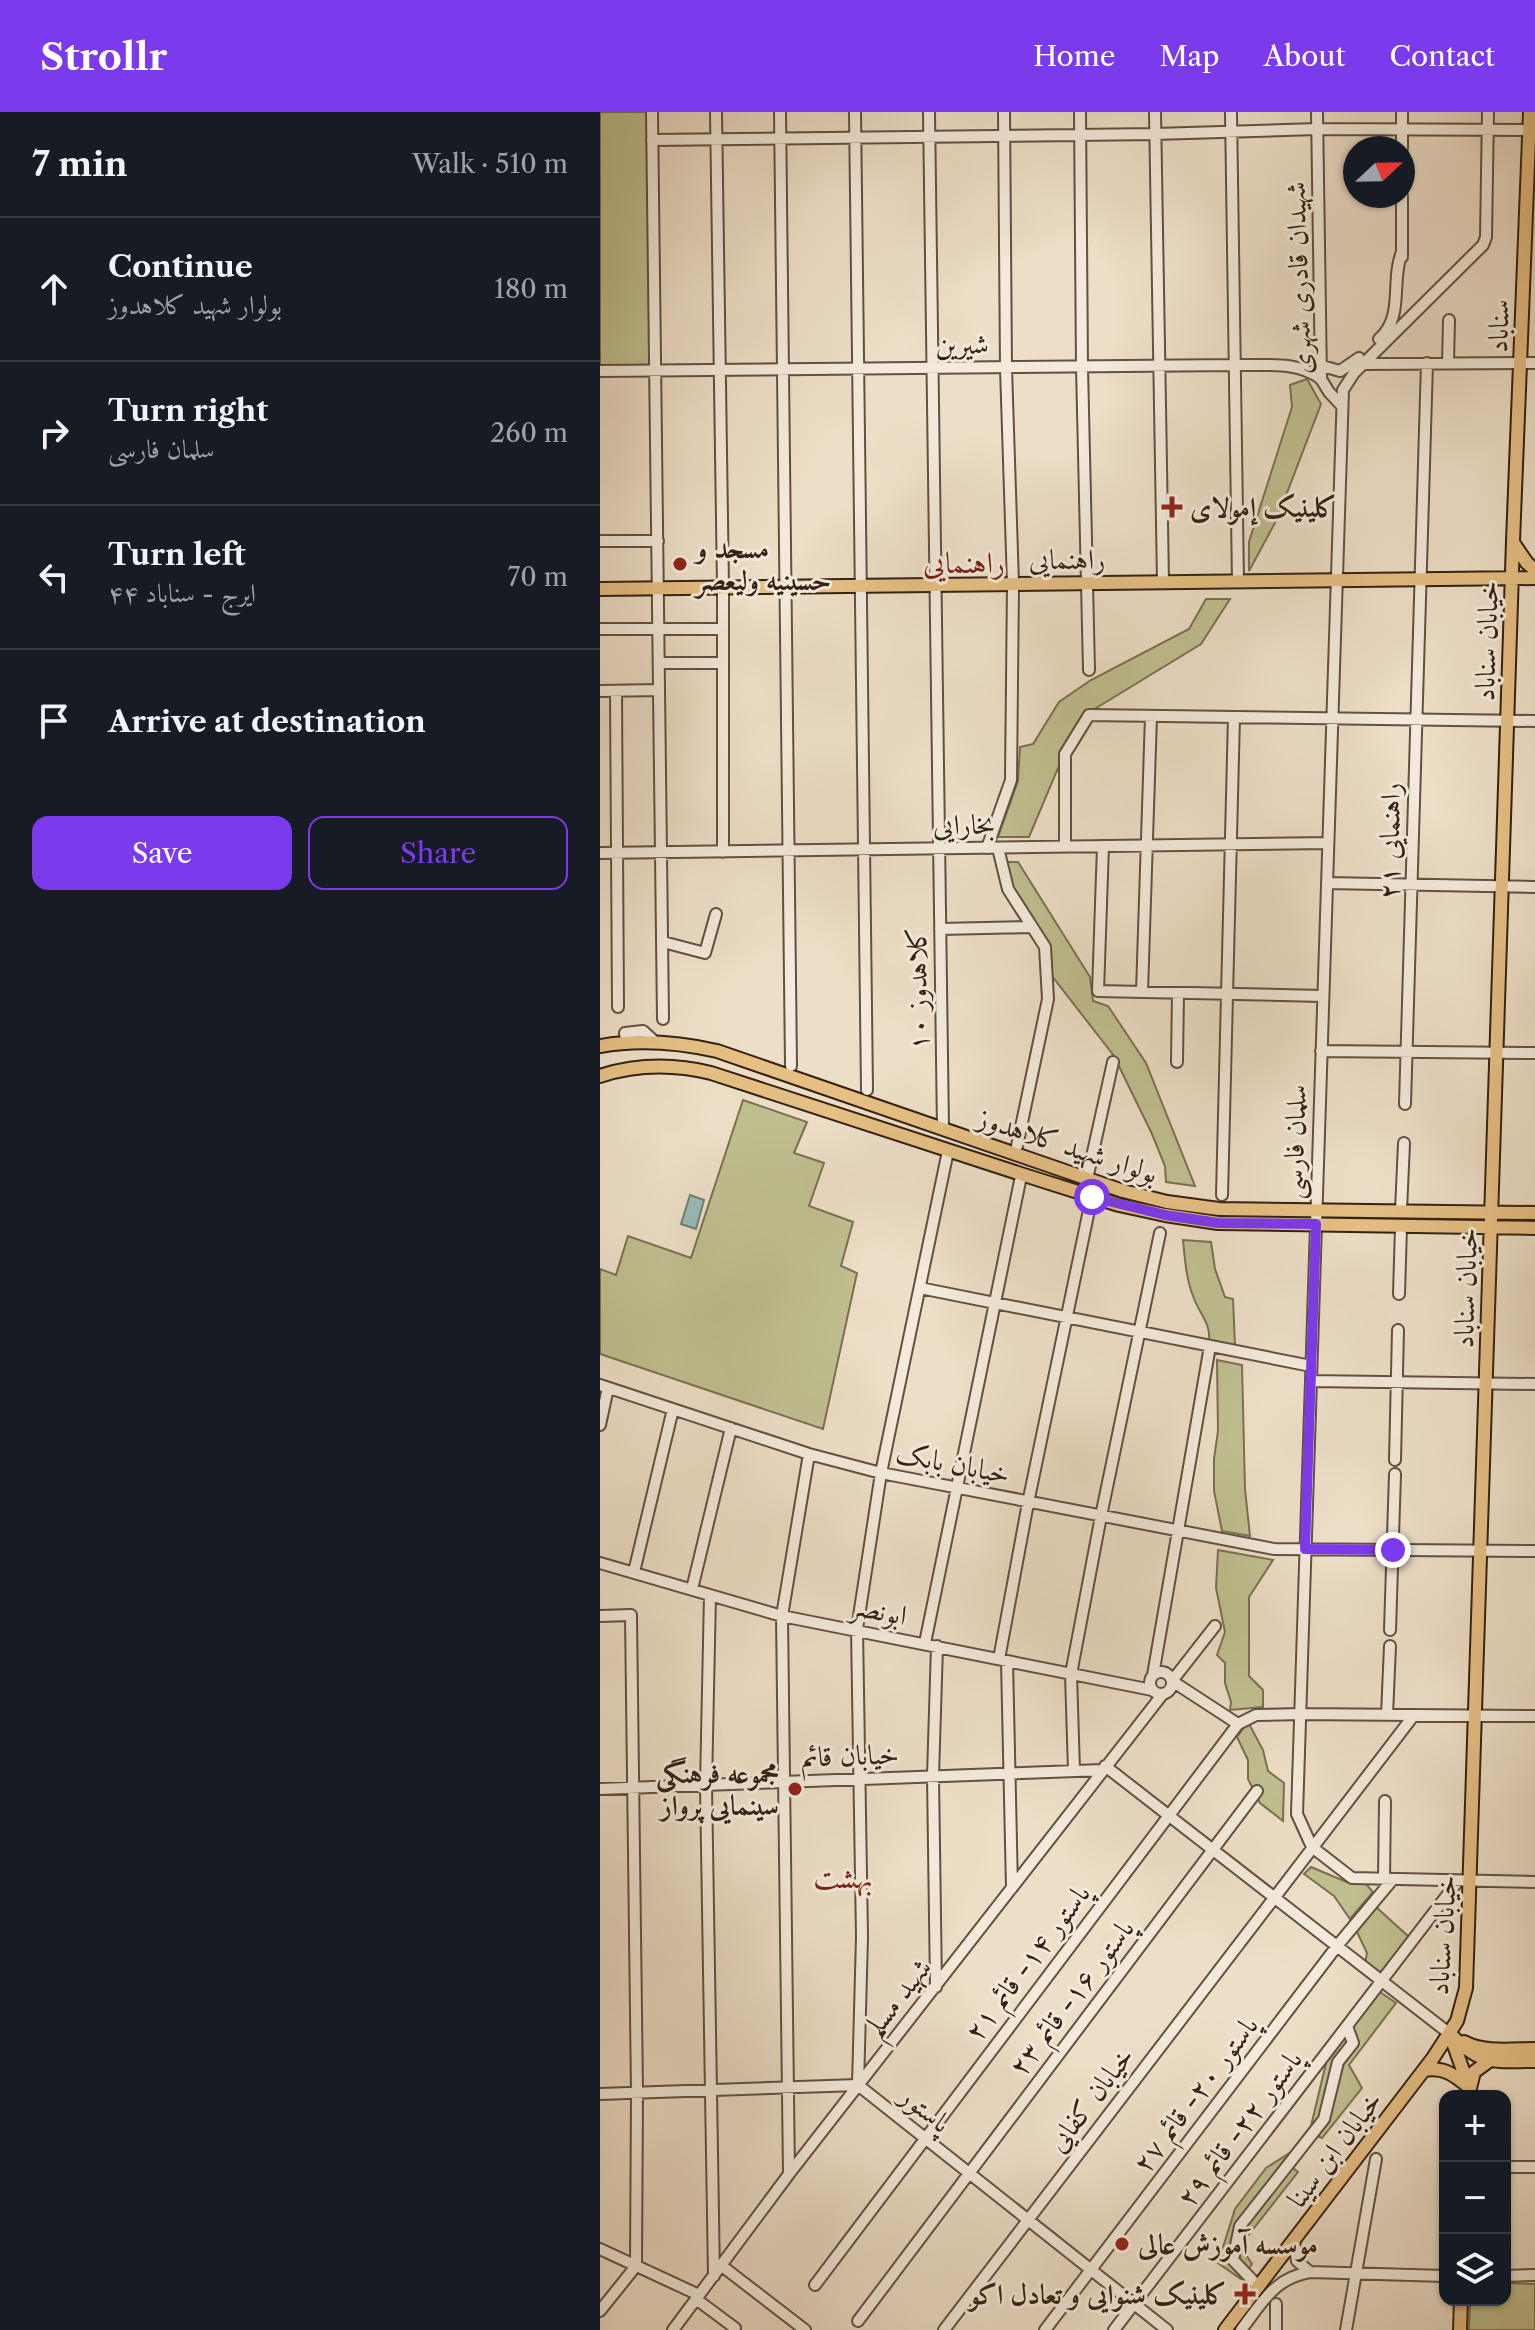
<!DOCTYPE html>
<html lang="en">
<head>
<meta charset="utf-8">
<style>
	body { margin:0; font-family:"Libre Caslon Text",Amiri,serif; background:#242831; color:#f1f3f6 }
	.controls { position:absolute; right:24px; bottom:24px; display:grid; overflow:hidden; border-radius:16px; box-shadow:0 2px 6px #0004 }
	.controls button { width:72px; height:72px; display:grid; place-items:center; padding:0; border:0; border-bottom:2px solid #363941; background:#171b24; color:#f1f3f6; font:40px sans-serif }
	.compass { position:absolute; left:743px; top:24px; width:72px; height:72px; border-radius:50%; background:#171b24; box-shadow:0 2px 6px #0004; rotate:68deg }
	.stop { position:absolute; width:24px; height:24px; margin:-18px; border:6px solid #7c3aed; border-radius:50%; background:#fff }
	.stop.end { background:#7c3aed; border-color:#fff; box-shadow:0 2px 8px #0008 }
	.list { margin:0; padding:0; list-style:none }
	h2 { display:flex; justify-content:space-between; align-items:center; height:104px; margin:0; padding:0 32px; font-size:34px }
	h2 small { font-size:26px; font-weight:400; color:#9ea1a6 }
	.list li { display:grid; grid-template-columns:52px 1fr auto; gap:24px; align-items:center; box-sizing:border-box; height:144px; padding:0 32px; border-top:2px solid #363941 }
	.list b { display:block; font-size:30px; white-space:nowrap }
	.list p { margin:0; font-size:26px; white-space:nowrap; color:#9ea1a6 }
	.list em { font-size:26px; font-style:normal; color:#9ea1a6 }
	.actions { display:flex; gap:16px; padding:24px 32px }
	.actions a { flex:1; padding:18px 0; border:2px solid #7c3aed; border-radius:16px; text-align:center; font-size:28px; color:#7c3aed }
	.actions .main { background:#7c3aed; color:#fff }
	.icon { flex:none; width:44px; height:44px; fill:none; stroke:currentColor; stroke-width:2; stroke-linecap:round; stroke-linejoin:round }
	.map { position:relative; flex:none; width:935px; height:2218px; overflow:hidden }
	header { display:flex; align-items:center; gap:48px; box-sizing:border-box; height:112px; padding:0 40px; background:#7c3aed; color:#fff }
	header strong { font-size:38px }
	nav { display:flex; gap:44px; margin-inline-start:auto; font-size:28px }
	main { display:flex }
	aside { flex:1; background:#171b24 }
	.map>svg:first-child { display:block }
	.green { fill:#c0bf90; stroke:#7a7052; stroke-width:2 }
	.water { fill:#99bcb7; stroke:#707e75; stroke-width:2 }
	.lines { fill:none; stroke-linecap:round; stroke-linejoin:round }
	.minor-casing { stroke:#625040; stroke-width:14 }
	.major-casing { stroke:#332113; stroke-width:16 }
	.minor { stroke:#f3eadb; stroke-width:10 }
	.major { stroke:#e6bf84; stroke-width:12 }
	.route { stroke:#7c3aed; stroke-width:10 }
	.poi-dot { fill:#8f2418; stroke:#f3eadb; stroke-width:3 }
	.labels { text-anchor:middle; stroke-width:6; stroke-linejoin:round; paint-order:stroke }
	.street-label { font-size:28px; fill:#332113; stroke:#f3eadb }
	.poi-label { font-size:28px; font-weight:bold; fill:#332113; stroke:#f3eadb; text-anchor:start }
	.neighbourhood-label { font-size:30px; fill:#7a1f14; stroke:#f3eadb }
</style>
</head>
<body>
<header>
<strong>Strollr</strong>
<nav><a>Home</a><a>Map</a><a>About</a><a>Contact</a></nav>
</header>
<main>
<aside>
<h2>7 min<small>Walk · 510 m</small></h2>
<ul class="list">
<li><svg class="icon" aria-label="ahead" viewBox="0 0 24 24"><path d="M12 20V5M6 11l6-6 6 6"/></svg><div><b>Continue</b><p>بولوار شهید کلاهدوز</p></div><em>180 m</em></li>
<li><svg class="icon" aria-label="right" viewBox="0 0 24 24"><path d="M7 20v-9h11M14 6l5 5-5 5"/></svg><div><b>Turn right</b><p>سلمان فارسی</p></div><em>260 m</em></li>
<li><svg class="icon" aria-label="left" viewBox="0 0 24 24"><path d="M17 20v-9H6M10 6l-5 5 5 5"/></svg><div><b>Turn left</b><p>ایرج - سناباد ۴۴</p></div><em>70 m</em></li>
<li><svg class="icon" aria-label="arrive" viewBox="0 0 24 24"><path d="M6 21V4h12l-3 4 3 4H6"/></svg><div><b>Arrive at destination</b></div></li>
</ul>
<div class="actions"><a class="main">Save</a><a>Share</a></div>
</aside>
<div class="map">
<svg width="935" height="2218" viewBox="0 0 935 2218">
	<rect width="100%" height="100%" fill="#eddec7"/>
	<filter id="stains"><feTurbulence type="fractalNoise" baseFrequency=".0025" numOctaves="4"/><feColorMatrix values="0 0 0 0 .2 0 0 0 0 .09 0 0 0 0 .02 0 0 0 .5 -.17"/></filter>
	<radialGradient id="worn" r=".72"><stop offset=".6" stop-color="#630" stop-opacity="0"/><stop offset="1" stop-color="#630" stop-opacity=".3"/></radialGradient>
	<!-- green -->
	<path class="green" d="M 0,0 L 48,0 L 52,250 L 47,256 L 0,256 Z
		M 707,267 L 721,292 L 677,407 L 649,459 L 649,430 L 692,295 L 690,273 Z
		M 606,487 L 630,487 L 601,532 L 493,598 L 477,611 L 429,725 L 398,725 L 418,669 L 420,635 L 433,632 L 459,590 L 491,568 L 589,517 Z
		M 405,750 L 418,750 L 490,865 L 493,889 L 508,894 L 546,951 L 595,1074 L 566,1070 L 565,1054 L 552,1022 L 514,944 L 452,864 L 447,832 L 414,780 Z
		M 143,988 L 207,1010 L 194,1041 L 224,1051 L 209,1094 L 253,1110 L 241,1154 L 257,1161 L 223,1317 L 0,1242 L 0,1157 L 16,1163 L 28,1124 L 91,1146 Z
		M 583,1128 L 611,1130 L 615,1157 L 625,1185 L 633,1187 L 635,1234 L 609,1231 C 611,1209 600,1204 593,1184 C 586,1166 585,1147 583,1128 Z
		M 617,1248 L 642,1253 L 645,1377 L 650,1424 L 622,1419 L 614,1379 L 614,1347 L 618,1319 Z
		M 618,1438 L 673,1448 L 649,1485 L 649,1564 L 663,1578 L 663,1595 L 630,1598 L 631,1590 L 625,1571 L 625,1551 L 617,1543 L 625,1520 L 616,1476 Z
		M 648,1610 L 663,1638 L 668,1659 L 684,1671 L 683,1709 L 660,1691 L 648,1667 L 648,1648 L 637,1625 Z
		M 711,1755 L 749,1771 L 766,1772 L 773,1780 L 750,1807 L 734,1784 L 704,1762 Z
		M 776,1795 L 809,1825 L 784,1859 L 776,1860 L 765,1851 L 767,1841 L 757,1820 Z
		M 780,1880 L 796,1891 L 749,1953 L 762,1976 L 722,2026 L 717,2024 L 693,2056 L 698,2060 L 640,2134 L 652,2152 L 641,2167 L 618,2151 L 635,2097 L 666,2056 L 691,2040 L 711,2014 L 727,1947 Z
		M 905,2171 L 935,2172 L 935,2218 L 869,2218 L 870,2188 L 905,2188 Z"/>
	<!-- water -->
	<path class="water" d="M 90,1083 L 104,1088 L 96,1117 L 81,1112 Z"/>
	<g class="lines">
		<!-- minor casing -->
		<g class="minor-casing">
			<path id="minor" d="M 52,0 L 63,907
				M 116,0 L 123,475 L 123,740
				M 180,0 L 191,954
				M 255,0 L 267,978
				M 329,0 L 343,1017
				M 480,0 L 482,255 L 489,558
				M 555,0 L 563,470
				M 631,0 L 638,470
				M 717,0 L 721,267 L 729,280 L 742,294
				M 802,0 L 802,36
				M 888,0 L 886,125 L 883,133 L 754,261 L 743,278 L 697,1702 L 712,1735 L 752,1766 L 935,1770
				M 52,28 L 555,22 L 717,17 L 934,18
				M 802,145 L 802,84
				M 779,227 C 805,204 790,169 802,140
				M 848,251 L 849,208
				M 763,252 L 935,251
				M 722,254 L 740,259 L 759,246
				M 0,259 L 634,253 C 664,254 697,248 721,267
				M 0,429 L 58,429
				M 0,517 L 123,517
				M 59,551 L 123,551
				M 0,579 L 59,578
				M 16,579 L 18,895
				M 503,734 L 498,879 L 723,884
				M 465,735 L 465,642 L 489,603 L 935,609
				M 387,736 L 411,668 L 413,472 L 406,256 L 404,0
				M 398,736 L 408,777 L 445,835 L 448,887 L 417,1034
				M 0,741 L 728,731
				M 727,771 L 935,775
				M 340,817 L 432,815
				M 63,830 L 105,841 L 116,802
				M 542,880 L 551,604
				M 26,929 L 25,921 L 43,919 L 54,929
				M 721,939 L 935,941
				M 577,950 L 578,881
				M 805,992 L 827,251
				M 487,1067 L 513,950
				M 622,1083 L 634,605
				M 801,1099 L 804,1031
				M 320,1176 L 711,1254
				M 799,1182 L 801,1115
				M 711,1269 L 935,1272
				M 0,1273 L 209,1342 L 281,1361 L 674,1437 L 935,1439
				M 0,1313 L 8,1276
				M 795,1348 L 798,1218
				M 0,1451 L 182,1504 L 552,1578
				M 34,1460 L 73,1297
				M 92,1477 L 131,1316
				M 110,1483 L 106,1673 L 114,2164
				M 0,1504 L 31,1503 L 37,1980 L 36,2154 L 0,2199
				M 615,1514 L 572,1569 L 638,1612
				M 790,1518 L 795,1362
				M 325,1531 L 420,1069
				M 399,1547 L 428,1391 L 489,1098
				M 407,1549 L 412,1776
				M550 1571a11 11 0 1 1 22 0a11 11 0 1 1-22 0Z
				M 553,1563 L 610,1234
				M 787,1603 L 790,1534
				M 505,1654 L 850,1922
				M 474,1659 L 471,1562 L 501,1404 L 560,1121
				M 0,1677 L 502,1658
				M 784,1767 L 785,1689
				M 336,1875 L 333,1664 L 337,1534
				M 258,1973 L 262,1825 L 257,1517 L 281,1361 L 348,1039
				M 0,1982 L 258,1973 L 567,2218
				M 905,2055 L 935,2055
				M 189,2062 L 182,1504 L 209,1342
				M 694,2129 L 697,2149 L 710,2160
				M 0,2137 L 99,2183
				M 122,2154 L 205,2218
				M 905,2164 L 935,2163
				M 215,2173 L 638,1612 L 656,1603 L 700,1602 L 935,1604
				M 659,2175 L 633,2148 L 640,2114 L 724,2007 L 738,1950 L 753,1931 L 747,1914
				M 96,2187 L 135,2216
				M 676,2192 L 676,2218
				M 258,2209 L 657,1679
				M 73,2218 L 189,2062 L 562,1583
				M 344,2218 L 814,1603
				M 445,2218 L 737,1834 L 793,1767
				M 514,2218 L 858,1769
				M 641,2218 C 662,2191 674,2166 710,2160 L 845,2164
				M 746,2218 L 776,2047"/>
		</g>
		<!-- major casing -->
		<g class="major-casing">
			<path id="major" d="M 914,432 L 927,451 L 935,458
				M 0,477 L 935,466
				M 0,934 C 40,927 77,930 117,939 L 523,1079 L 567,1090 L 619,1097 L 935,1101
				M 0,964 C 37,952 74,952 111,961 L 421,1062 L 519,1093 L 565,1103 L 618,1111 L 935,1116
				M 850,1922 C 882,1954 892,1949 935,1949
				M 851,1925 L 869,1975
				M 864,1930 C 883,1941 913,1937 935,1937
				M 824,1958 C 844,1955 853,1962 869,1975
				M 868,1984 L 874,1960 L 889,1949
				M 625,2218 L 833,1946 L 857,1909 L 866,1876 L 913,429 L 930,0
				M 860,2218 L 861,2188"/>
		</g>
		<!-- minor -->
		<use href="#minor" class="minor"/>
		<!-- major -->
		<use href="#major" class="major"/>
	</g>
	<g class="lines">
		<!-- route -->
		<path class="route" d="M 492,1085 L 565,1103 L 618,1111 L 716,1112 L 705,1437 L 793,1438"/>
	</g>
	<!-- markers -->
	<g class="poi-dot">
		<path d="M568 383h8v8h8v8h-8v8h-8v-8h-8v-8h8z"/>
		<circle cx="80" cy="452" r="8"/>
		<circle cx="195" cy="1677" r="8"/>
		<circle cx="522" cy="2132" r="8"/>
		<path d="M641 2170h8v8h8v8h-8v8h-8v-8h-8v-8h8z"/>
	</g>
	<g class="labels">
		<!-- street labels -->
		<g class="street-label">
			<text transform="translate(698 166) rotate(-92)" y="10">شهیدان قادری شهری</text>
			<text transform="translate(898 214) rotate(-88)" y="10">سناباد</text>
			<text transform="translate(362 232) rotate(-1)" y="10">شیرین</text>
			<text x="467" y="457">راهنمایی</text>
			<text transform="translate(886 529) rotate(-88)" y="10">خیابان سناباد</text>
			<text transform="translate(364 712) rotate(-1)" y="10">بخارایی</text>
			<text transform="translate(789 729) rotate(-89)" y="10">راهنمایی ۲۱</text>
			<text transform="translate(317 877) rotate(-91)" y="10">کلاهدوز ۱۰</text>
			<text transform="translate(694 1030) rotate(-88)" y="10">سلمان فارسی</text>
			<text transform="translate(468 1033) rotate(18)" y="10">بولوار شهید کلاهدوز</text>
			<text transform="translate(865 1176) rotate(-88)" y="10">خیابان سناباد</text>
			<text transform="translate(353 1351) rotate(11)" y="10">خیابان بابک</text>
			<text transform="translate(279 1498) rotate(11)" y="10">ابونصر</text>
			<text transform="translate(250 1643) rotate(-2)" y="10">خیابان قائم</text>
			<text transform="translate(842 1823) rotate(-86)" y="10">خیابان سناباد</text>
			<text transform="translate(427 1850) rotate(-53)" y="10">پاستور ۱۴- قائم ۲۱</text>
			<text transform="translate(297 1885) rotate(-52)" y="10">شهید مسلم</text>
			<text transform="translate(471 1885) rotate(-53)" y="10">پاستور ۱۶- قائم ۲۳</text>
			<text transform="translate(595 1982) rotate(-53)" y="10">پاستور ۲۰- قائم ۲۷</text>
			<text transform="translate(490 1987) rotate(-53)" y="10">خیابان کفایی</text>
			<text transform="translate(326 1997) rotate(39)" y="10">پاستور</text>
			<text transform="translate(639 2016) rotate(-53)" y="10">پاستور ۲۲- قائم ۲۹</text>
			<text transform="translate(734 2037) rotate(-53)" y="10">خیابان ابن سینا</text>
		</g>
		<!-- poi labels -->
		<g class="poi-label">
			<text x="590" y="405">کلینیک إمولای</text>
			<text x="96" y="446">مسجد و<tspan x="96" dy="32">حسینیه ولیعصر</tspan></text>
			<text x="179" y="1671" text-anchor="end">مجموعه فرهنگی<tspan x="179" dy="32">سینمایی پرواز</tspan></text>
			<text x="538" y="2142">موسسه آموزش عالی</text>
			<text x="627" y="2192" text-anchor="end">کلینیک شنوایی و تعادل اکو</text>
		</g>
		<!-- neighbourhood labels -->
		<g class="neighbourhood-label">
			<text x="364" y="461">راهنمایی</text>
			<text x="243" y="1776">بهشت</text>
		</g>
	</g>
	<rect width="100%" height="100%" filter="url(#stains)"/>
	<rect width="100%" height="100%" fill="url(#worn)"/>
</svg>
<div class="controls">
<button>+</button>
<button>−</button>
<button><svg class="icon" aria-label="layers" viewBox="0 0 24 24"><path d="M12 4l9 5-9 5-9-5zM3 14l9 5 9-5"/></svg></button>
</div>
<svg class="compass" viewBox="-18 -18 36 36"><path d="M0-13l5 13h-10z" fill="#e53935"/><path d="M0 13l5-13h-10z" fill="#9ea1a6"/></svg>
<div class="stop" style="left:492px;top:1085px"></div>
<div class="stop end" style="left:793px;top:1438px"></div>
</div>
</main>
</body>
</html>
